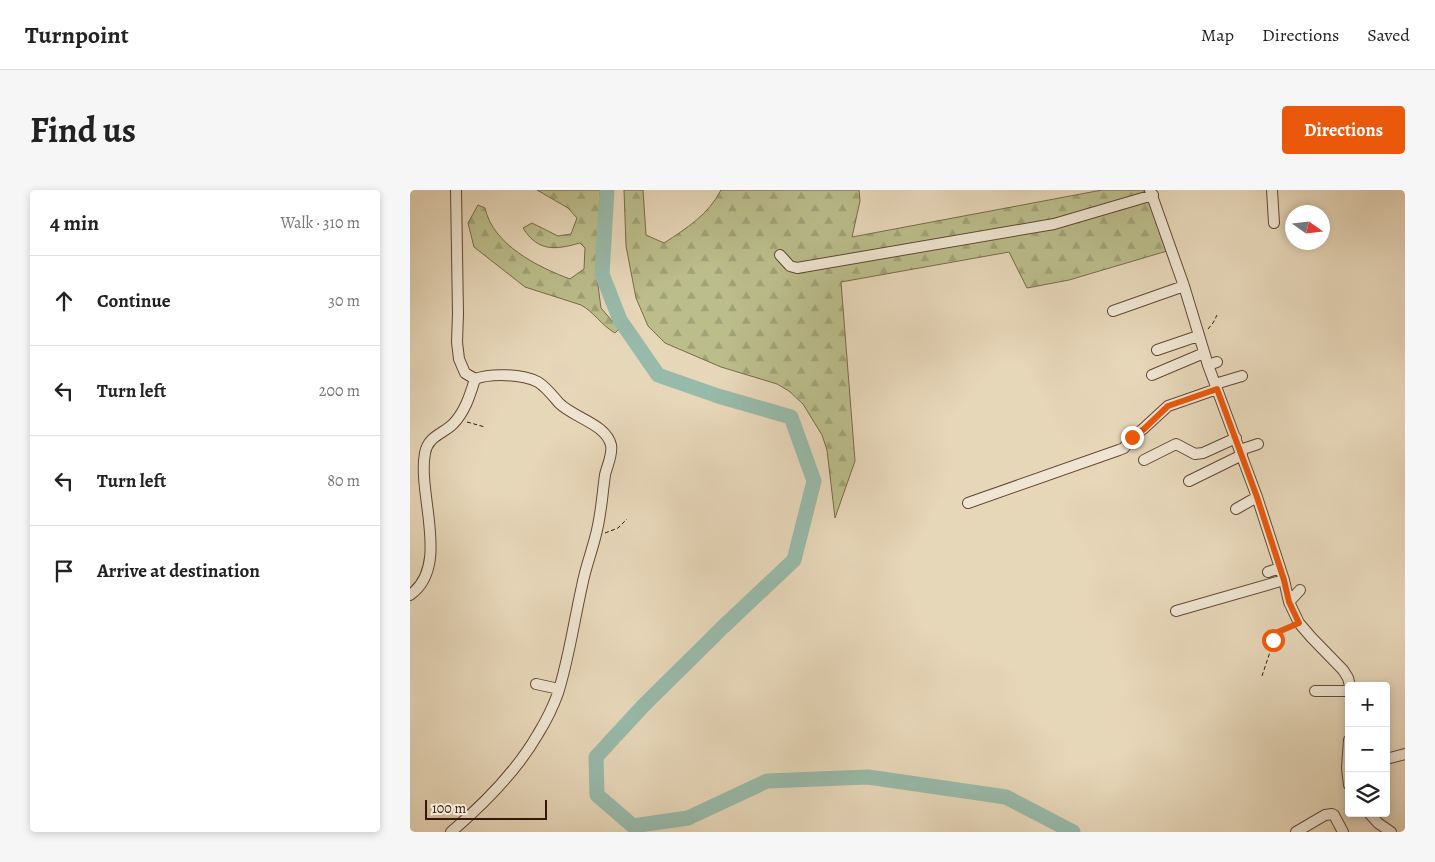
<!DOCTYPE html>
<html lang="en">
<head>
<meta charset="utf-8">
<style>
	body { margin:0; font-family:Alegreya,serif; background:#f6f6f6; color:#222 }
	.controls { position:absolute; right:15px; bottom:15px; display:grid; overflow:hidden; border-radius:5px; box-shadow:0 2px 8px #0003 }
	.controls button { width:45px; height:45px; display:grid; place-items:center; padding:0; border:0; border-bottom:1px solid #e0e0e0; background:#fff; color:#222; font:25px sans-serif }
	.compass { position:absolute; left:875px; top:15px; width:45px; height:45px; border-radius:50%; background:#fff; box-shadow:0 2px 8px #0003; rotate:104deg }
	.scale { position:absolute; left:15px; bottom:12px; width:122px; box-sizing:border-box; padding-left:5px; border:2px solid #371709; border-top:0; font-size:14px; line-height:18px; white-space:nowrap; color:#371709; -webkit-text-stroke:4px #efe5d2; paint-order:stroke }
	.stop { position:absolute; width:15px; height:15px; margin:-11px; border:4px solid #ea580c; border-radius:50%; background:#fff }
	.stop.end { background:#ea580c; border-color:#fff; box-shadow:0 1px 5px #0008 }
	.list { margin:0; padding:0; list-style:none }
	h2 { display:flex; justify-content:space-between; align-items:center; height:65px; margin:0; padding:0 20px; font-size:21px }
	h2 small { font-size:16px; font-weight:400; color:#767676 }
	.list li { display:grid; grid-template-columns:32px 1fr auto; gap:15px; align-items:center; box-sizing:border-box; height:90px; padding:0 20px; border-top:1px solid #e0e0e0 }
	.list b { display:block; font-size:19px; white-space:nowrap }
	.list em { font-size:16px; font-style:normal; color:#767676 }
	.icon { flex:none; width:28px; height:28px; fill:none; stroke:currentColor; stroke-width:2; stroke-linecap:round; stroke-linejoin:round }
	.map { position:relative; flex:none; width:995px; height:642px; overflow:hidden; border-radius:5px }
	header { display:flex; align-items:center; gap:30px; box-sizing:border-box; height:70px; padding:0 25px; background:#fff; border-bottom:1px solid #e0e0e0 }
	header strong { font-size:24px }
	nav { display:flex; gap:28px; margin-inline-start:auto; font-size:18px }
	.intro { display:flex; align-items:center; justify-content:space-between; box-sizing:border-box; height:120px; padding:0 30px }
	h1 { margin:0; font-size:35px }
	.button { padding:12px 22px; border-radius:5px; background:#ea580c; color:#fff; font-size:18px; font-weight:700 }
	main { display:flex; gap:30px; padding:0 30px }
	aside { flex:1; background:#fff; border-radius:5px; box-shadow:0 2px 8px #0003 }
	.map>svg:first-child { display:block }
	.forest { fill:url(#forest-firs); stroke:#796a4a }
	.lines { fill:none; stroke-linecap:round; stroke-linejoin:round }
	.river { stroke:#98baaa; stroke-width:15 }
	.minor-casing { stroke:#634735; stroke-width:12 }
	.path { stroke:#371709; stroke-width:1; stroke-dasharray:4 2.5; stroke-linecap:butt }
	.minor { stroke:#efe5d2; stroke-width:10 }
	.route { stroke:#ea580c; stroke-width:6 }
</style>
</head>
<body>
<header>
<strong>Turnpoint</strong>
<nav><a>Map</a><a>Directions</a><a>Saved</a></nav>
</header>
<div class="intro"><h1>Find us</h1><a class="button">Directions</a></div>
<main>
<aside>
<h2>4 min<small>Walk · 310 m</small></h2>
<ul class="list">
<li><svg class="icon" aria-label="ahead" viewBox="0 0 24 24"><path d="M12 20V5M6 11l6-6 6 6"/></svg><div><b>Continue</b></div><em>30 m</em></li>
<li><svg class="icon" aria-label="left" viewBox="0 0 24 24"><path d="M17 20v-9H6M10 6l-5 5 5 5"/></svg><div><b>Turn left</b></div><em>200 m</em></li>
<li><svg class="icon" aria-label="left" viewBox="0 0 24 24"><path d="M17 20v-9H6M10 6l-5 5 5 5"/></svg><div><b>Turn left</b></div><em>80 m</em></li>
<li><svg class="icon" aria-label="arrive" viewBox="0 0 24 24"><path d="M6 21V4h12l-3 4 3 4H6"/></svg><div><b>Arrive at destination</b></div></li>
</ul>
</aside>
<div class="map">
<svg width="995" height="642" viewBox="0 0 995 642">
	<defs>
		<pattern id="forest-firs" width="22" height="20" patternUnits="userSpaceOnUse" patternTransform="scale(1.25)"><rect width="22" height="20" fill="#bbbd8b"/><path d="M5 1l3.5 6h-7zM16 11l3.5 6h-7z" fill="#a1a277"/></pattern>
	</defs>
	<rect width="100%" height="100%" fill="#e7d7b9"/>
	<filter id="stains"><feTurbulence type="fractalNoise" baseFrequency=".004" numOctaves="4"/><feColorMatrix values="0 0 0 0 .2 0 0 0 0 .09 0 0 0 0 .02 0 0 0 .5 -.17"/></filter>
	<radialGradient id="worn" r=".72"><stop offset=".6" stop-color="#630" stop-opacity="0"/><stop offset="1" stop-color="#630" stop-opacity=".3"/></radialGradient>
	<!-- forest -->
	<path class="forest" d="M 127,0 L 190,0 L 187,88 L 191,118 L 209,139 L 205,143 C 191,135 184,122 171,115 L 115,97 L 64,57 L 58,33 L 68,15 L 75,18 C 83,55 128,77 160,89 L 174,79 L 175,58 L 170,53 C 145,60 128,62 113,38 L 122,33 L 148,46 L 161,44 L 167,28 L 158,18 Z
		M 214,0 L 233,0 L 236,45 L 254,53 C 277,38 298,25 311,0 L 449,0 L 450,11 L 442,47 L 692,0 L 735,0 L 757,61 L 659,90 L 617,98 L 599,62 L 431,92 L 445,271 L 425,328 L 417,260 L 412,245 L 393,214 L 379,201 L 367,194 L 311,177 L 255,153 L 238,136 L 226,108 L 216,56 Z"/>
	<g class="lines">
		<!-- river -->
		<path class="river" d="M 197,0 L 192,84 L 210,130 L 248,185 L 308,206 L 381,227 L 404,291 L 384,370 L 313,437 L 233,516 L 186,567 L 187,605 L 223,636 L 278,628 L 357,591 L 458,587 L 596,607 L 663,642"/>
		<!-- minor casing -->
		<g class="minor-casing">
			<path id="minor" d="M 740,0 L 774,96 L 798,175 L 847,307 L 874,390 L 879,412 L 889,433 L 901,447 L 933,480 L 938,488 L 940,496
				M 862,0 L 864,33
				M 370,65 L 380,76 L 387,78 L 644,34 L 743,5
				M 703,121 L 774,96
				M 747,160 L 788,146
				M 798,175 L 807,172
				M 742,185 L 794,163
				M 805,194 L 832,186
				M 830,260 L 848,254
				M 734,270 L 766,254 L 785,264 L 793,263 L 826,248
				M 779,291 L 832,265
				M 558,313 L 709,260 L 714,258 L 722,247 L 733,239 L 758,216 L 807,199
				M 826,319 L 847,307
				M 858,382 L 870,378
				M 0,405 C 41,376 7,305 15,263 C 18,246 33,244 43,234 C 55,222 60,205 65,189
				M 879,412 L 890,400
				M 766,421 L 874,390
				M 126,494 L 149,499
				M 905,501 L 939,501
				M 939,550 L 937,578 L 939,595
				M 976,569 L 995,564
				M 959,623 L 968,633 L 981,642
				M 41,642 C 74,614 106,582 128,544 C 136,531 143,517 148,503 C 159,468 164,431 172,396 C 175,379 181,364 185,348 C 191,328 192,306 195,285 C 197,276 203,264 201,255 C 196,234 164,228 149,213 C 143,206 136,197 128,192 C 112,184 81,183 65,189 L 55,183 L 49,169 L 47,152 L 48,124 L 46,0
				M 886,642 L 915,625 L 922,624 L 924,625 L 933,642"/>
		</g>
		<!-- path -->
		<path class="path" d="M 798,139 L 803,133 L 807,125
			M 57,232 L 75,237
			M 195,343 L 208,338 L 217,329
			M 852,486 L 865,447 L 868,443 L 881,436"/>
		<!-- minor -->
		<use href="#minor" class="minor"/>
	</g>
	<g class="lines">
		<!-- route -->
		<path class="route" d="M 722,247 L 734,239 L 758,216 L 807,199 L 847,307 L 874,390 L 879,412 L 889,433 L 868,442 L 863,450"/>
	</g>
	<rect width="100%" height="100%" filter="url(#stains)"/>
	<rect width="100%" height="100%" fill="url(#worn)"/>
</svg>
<div class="controls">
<button>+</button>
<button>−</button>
<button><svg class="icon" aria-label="layers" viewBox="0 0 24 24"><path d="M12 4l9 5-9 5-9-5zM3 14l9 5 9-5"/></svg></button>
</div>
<svg class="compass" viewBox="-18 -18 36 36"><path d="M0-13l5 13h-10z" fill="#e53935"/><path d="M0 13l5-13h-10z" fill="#767676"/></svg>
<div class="scale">100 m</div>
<div class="stop" style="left:863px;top:450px"></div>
<div class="stop end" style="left:722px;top:247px"></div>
</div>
</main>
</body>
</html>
